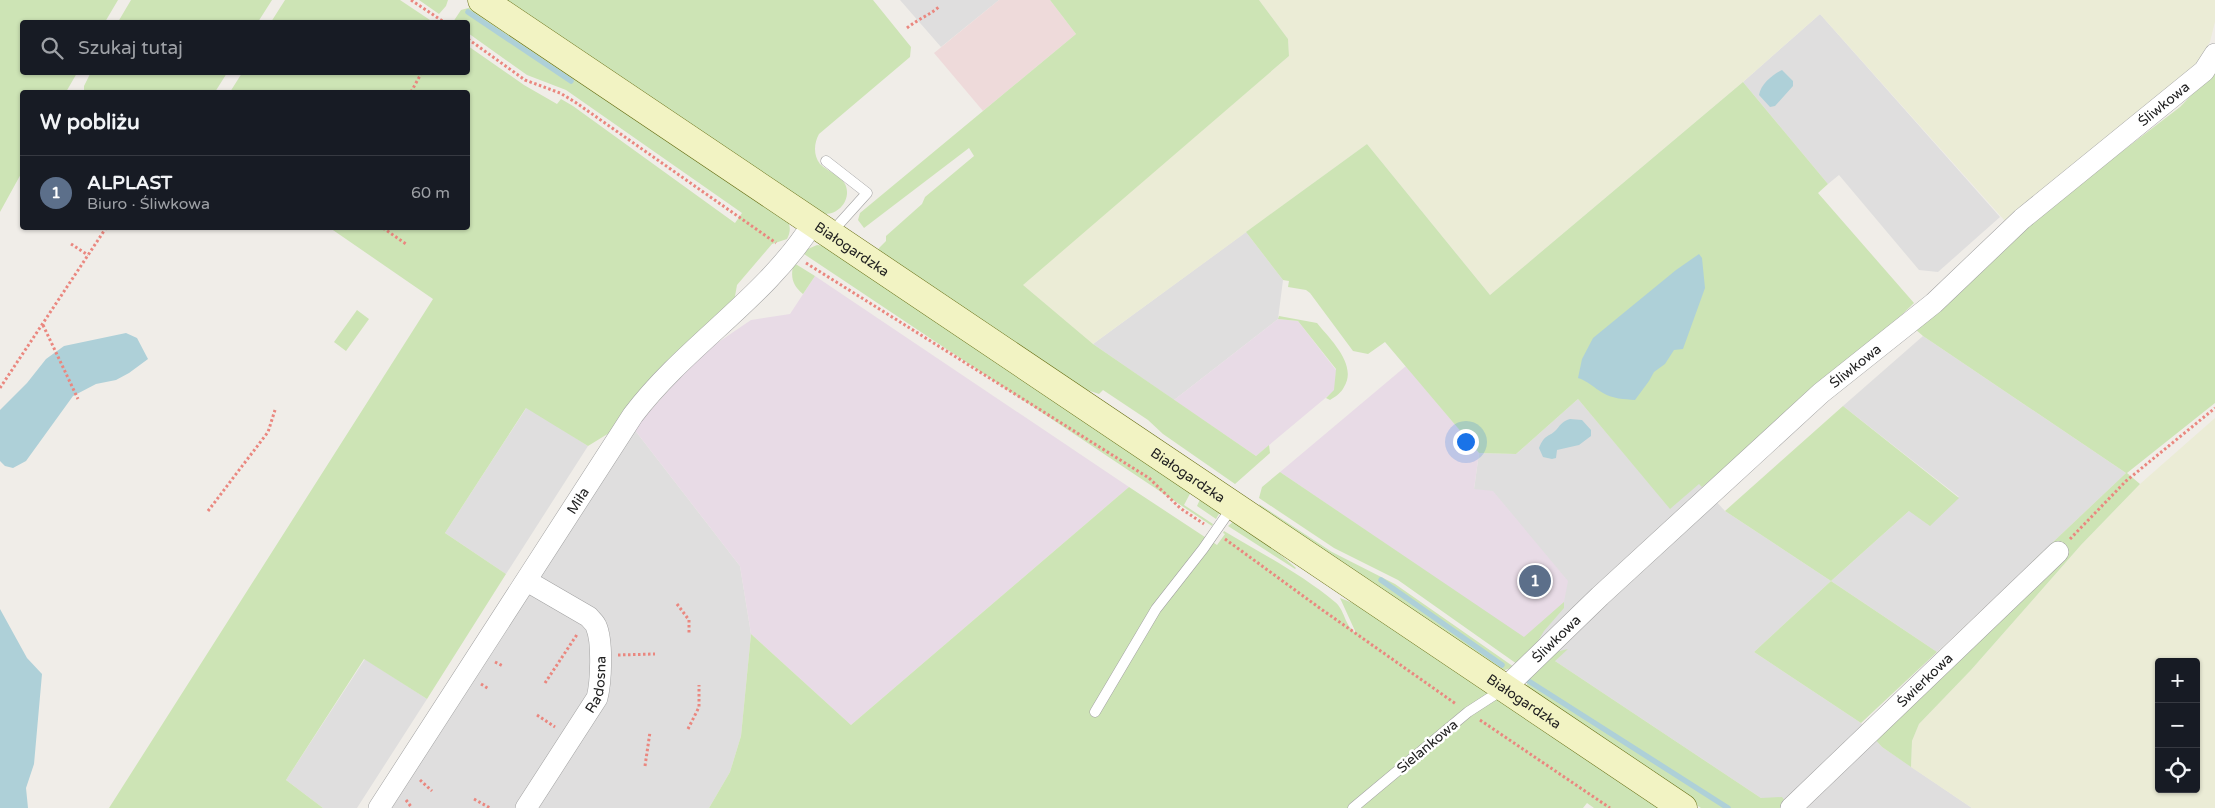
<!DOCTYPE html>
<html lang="pl">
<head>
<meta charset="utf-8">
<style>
	body { margin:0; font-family:"Varela Round",sans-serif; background:#242831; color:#f1f3f6 }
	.controls { position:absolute; right:15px; bottom:15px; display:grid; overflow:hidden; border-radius:5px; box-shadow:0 1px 4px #0004 }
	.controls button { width:45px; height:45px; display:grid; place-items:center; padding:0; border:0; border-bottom:1px solid #363941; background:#171b24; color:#f1f3f6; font:25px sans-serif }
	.you { position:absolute; left:1465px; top:441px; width:18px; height:18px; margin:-12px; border:4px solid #fff; border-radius:50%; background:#1a73e8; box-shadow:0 0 0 8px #1a73e833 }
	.badge { display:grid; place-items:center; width:32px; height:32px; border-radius:50%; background:#d89094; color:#fff; font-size:16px; font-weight:700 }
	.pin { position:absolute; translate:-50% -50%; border:2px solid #fff; box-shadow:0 1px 5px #0006 }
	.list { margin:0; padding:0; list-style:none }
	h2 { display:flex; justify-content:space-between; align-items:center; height:65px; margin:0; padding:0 20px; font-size:21px }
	h2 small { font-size:16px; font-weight:400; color:#9ea1a6 }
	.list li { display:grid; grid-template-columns:32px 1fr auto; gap:15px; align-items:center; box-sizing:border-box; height:75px; padding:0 20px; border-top:1px solid #363941 }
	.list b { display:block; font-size:19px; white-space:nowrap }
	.list p { margin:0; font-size:16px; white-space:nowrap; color:#9ea1a6 }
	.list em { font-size:16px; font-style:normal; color:#9ea1a6 }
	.icon { flex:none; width:28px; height:28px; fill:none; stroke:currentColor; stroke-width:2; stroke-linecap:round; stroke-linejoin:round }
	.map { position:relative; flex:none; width:2215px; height:808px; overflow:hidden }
	.search { position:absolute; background:#171b24; box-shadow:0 1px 4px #0004; left:20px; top:20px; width:450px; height:55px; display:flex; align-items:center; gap:12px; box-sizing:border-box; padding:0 18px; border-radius:5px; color:#9ea1a6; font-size:19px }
	.panel { position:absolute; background:#171b24; box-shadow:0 1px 4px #0004; left:20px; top:90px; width:450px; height:140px; border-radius:5px }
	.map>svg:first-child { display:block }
	.residential { fill:#dfdede }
	.commercial { fill:#eedada }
	.industrial { fill:#e8dbe6 }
	.farmland { fill:#ebecd6; fill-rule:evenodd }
	.grass { fill:#cde4b5 }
	.water { fill:#aed0d8 }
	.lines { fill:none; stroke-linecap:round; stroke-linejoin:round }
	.stream { stroke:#aed0d8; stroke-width:5.5 }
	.service-casing { stroke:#a2a2a2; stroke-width:11 }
	.minor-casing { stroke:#a2a2a2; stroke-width:22 }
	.secondary-casing { stroke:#666d12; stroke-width:29 }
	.path { stroke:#ea877f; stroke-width:3; stroke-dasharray:2.5 2.5; stroke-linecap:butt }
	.service { stroke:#fff; stroke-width:10 }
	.minor { stroke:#fff; stroke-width:21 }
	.secondary { stroke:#f2f3c3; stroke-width:28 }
	.labels { text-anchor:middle; stroke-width:5; stroke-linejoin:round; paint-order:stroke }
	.street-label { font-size:14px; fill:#212121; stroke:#fff }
</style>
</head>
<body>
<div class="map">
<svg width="2215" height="808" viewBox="0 0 2215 808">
	<rect width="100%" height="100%" fill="#f0ede8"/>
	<!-- residential -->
	<path class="residential" d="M 900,0 L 999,0 L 941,47 Z
		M 1820,14 L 2000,217 L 1938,272 L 1919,270 L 1839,175 L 1828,184 L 1743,82 Z
		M 1246,232 L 1283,280 L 1278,319 L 1174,400 L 1093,344 Z
		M 1923,336 L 2126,473 L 1937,652 L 1831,581 L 1754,652 L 1861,723 L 1882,747 L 1972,808 L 1776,808 L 1555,661 L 1524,638 L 1474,489 L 1479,453 L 1516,454 L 1578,399 L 1670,508 L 1699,483 L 1725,511 L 1831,581 L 1909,511 L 1959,497 L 1843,406 Z
		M 527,407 L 588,446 L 506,574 L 445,533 Z
		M 634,429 L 740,566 L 751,634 L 741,736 L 730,772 L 709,808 L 389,808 Z
		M 365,659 L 427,699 L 357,808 L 323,808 L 286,780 Z"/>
	<!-- commercial -->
	<path class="commercial" d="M 999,0 L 1050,0 L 1076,34 L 983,111 L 934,53 Z"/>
	<!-- industrial -->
	<path class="industrial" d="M 815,276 L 1129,487 L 851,725 L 751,634 L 740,566 L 634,429 L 701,354 L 751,320 L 790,314 Z
		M 1278,319 L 1298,321 L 1336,370 L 1335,390 L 1256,456 L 1174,400 Z
		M 1406,366 L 1479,453 L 1474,489 L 1493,491 L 1568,581 L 1564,602 L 1524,638 L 1280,472 Z"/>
	<!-- farmland -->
	<path class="farmland" d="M 1259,0 L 2215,0 L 2215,22 L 2210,42 L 2192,70 L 2005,221 L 1820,14 L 1743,82 L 1490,295 L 1367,144 L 1093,344 L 1022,285 L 1289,56 L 1288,39 Z
		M 2215,418 L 2215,808 L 1972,808 L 1911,767 L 1912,741 L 1919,724 L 1971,670 L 2081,545 L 2140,484 ZM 2159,662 L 2196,662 L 2196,789 L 2159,789 Z"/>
	<!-- grass -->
	<path class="grass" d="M 0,0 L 118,0 L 105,22 L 22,22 L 22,72 L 77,73 L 66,92 L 22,92 L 22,172 L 0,212 Z
		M 131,0 L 272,0 L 258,22 L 118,22 Z
		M 285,0 L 400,0 L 433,22 L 271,22 Z
		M 419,0 L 448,0 L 446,6 L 439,14 Z
		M 497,0 L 873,0 L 911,47 L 910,57 L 819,134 C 814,143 813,155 820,164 C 828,172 839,174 845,184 C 852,198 840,215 824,214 C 819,213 814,211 809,209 Z
		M 1050,0 L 1259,0 L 1288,39 L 1289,56 L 1023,285 L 1093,344 L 1256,456 L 1269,445 L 1270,453 L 1235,484 L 1163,434 L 1148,420 L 1103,390 L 1099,394 L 1066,383 L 878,253 L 879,248 L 886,241 L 886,236 L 922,204 L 925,197 L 974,156 L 969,148 L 864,228 L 858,220 L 860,213 L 1076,34 Z
		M 472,7 L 788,221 C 791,228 790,233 787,239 L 772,244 L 737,285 L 734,302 L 614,430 L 588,446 L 526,408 L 445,533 L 506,574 L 427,699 L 364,659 L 286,780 L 323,808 L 109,808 L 433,299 L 330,228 L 468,228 L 468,92 L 230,92 L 242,73 L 468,72 L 468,46 L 524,85 L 557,104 L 561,99 L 573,106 L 735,223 L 742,213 L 566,90 L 527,75 L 468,33 L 468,22 L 453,22 L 461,10 Z
		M 2215,63 L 2215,403 L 2127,473 L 2140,484 L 2081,545 L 1971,670 L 1919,724 L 1912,741 L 1911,767 L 1882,747 L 1871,735 L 2037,565 L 2033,561 L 2126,473 L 1923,336 L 1915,329 L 2026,225 L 2180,107 L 2205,81 Z
		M 91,72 L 227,72 L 227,73 L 215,92 L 84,92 L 84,86 Z
		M 1743,82 L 1828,184 L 1818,193 L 1914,303 L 1882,334 L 1702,487 L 1699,484 L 1670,509 L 1578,399 L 1516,454 L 1479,453 L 1385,342 L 1368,354 L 1353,351 L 1310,293 L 1306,290 L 1288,287 L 1289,281 L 1283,280 L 1246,232 L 1367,144 L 1490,295 Z
		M 817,245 L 826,246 L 1193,488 L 1184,505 L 1213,524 L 1212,526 L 801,252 Z
		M 794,263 L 815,276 L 803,294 C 792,285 790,276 794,263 Z
		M 357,310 L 369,319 L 346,351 L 334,342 Z
		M 1279,316 L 1317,323 C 1330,339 1358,365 1344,387 C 1341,393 1335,397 1330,400 L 1326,398 L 1334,390 L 1336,369 L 1298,321 L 1278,319 Z
		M 1843,406 L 1959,498 L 1930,526 L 1909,511 L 1831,581 L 1937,652 L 1861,723 L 1754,652 L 1831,581 L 1725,511 Z
		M 1280,472 L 1524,637 L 1564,602 L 1564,608 L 1544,631 L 1535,646 L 1517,664 L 1398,580 L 1334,548 L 1259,498 L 1262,487 Z
		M 1129,487 L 1217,545 L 1225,534 L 1223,533 L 1224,531 C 1261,553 1301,574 1335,602 C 1345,610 1344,625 1356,633 L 1340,598 L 1376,612 L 1668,808 L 1594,808 L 1587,803 L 1583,808 L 709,808 L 730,772 L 741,736 L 751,634 L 851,725 Z
		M 1202,495 L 1220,512 L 1216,519 L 1197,506 Z
		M 1259,504 L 1332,552 L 1395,584 L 1514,667 L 1502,671 L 1265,516 Z
		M 1240,520 L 1296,568 L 1295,569 L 1228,526 L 1234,521 Z
		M 1568,649 L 1555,661 L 1761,798 L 1782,797 L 1786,802 L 1780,808 L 1701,808 L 1531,695 L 1527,685 L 1527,676 L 1547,654 Z"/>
	<!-- water -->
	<path class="water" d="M 1782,70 L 1793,81 L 1793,86 L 1775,106 L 1770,107 L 1759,95 C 1761,84 1772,75 1782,70 Z
		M 1699,254 L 1702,258 L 1705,288 L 1683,349 L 1674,350 L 1665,364 L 1654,372 L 1649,381 L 1635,400 C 1624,399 1613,399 1603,393 C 1594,388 1588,381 1578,378 L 1582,359 L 1593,338 L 1676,270 Z
		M 126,333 L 137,338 L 148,359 L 129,373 L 116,380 L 96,384 L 73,396 L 26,461 L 13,468 L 5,466 L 0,461 L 0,410 L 27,383 L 46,359 L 64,346 Z
		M 1570,419 L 1582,420 L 1591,430 L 1591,436 L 1579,445 L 1557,450 L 1556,458 L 1552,459 L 1543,457 L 1539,448 C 1545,433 1549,438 1557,429 C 1561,424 1563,421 1570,419 Z
		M 0,609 L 27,658 L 42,674 L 34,764 L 26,788 L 28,808 L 0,808 Z"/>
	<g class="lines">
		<!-- stream -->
		<path class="stream" d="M 468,12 L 571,81
			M 1381,580 L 1502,665
			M 1527,680 L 1728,808"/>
		<!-- service casing -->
		<g class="service-casing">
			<path id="service" d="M 826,161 L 867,193 L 830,234
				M 1095,712 L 1156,609 L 1203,549 L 1233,506
				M 1353,808 L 1468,712 L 1502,690"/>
		</g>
		<!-- minor casing -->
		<g class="minor-casing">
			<g id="minor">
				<path id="s1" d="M 1505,688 L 1600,596 L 1821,393 L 1934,303 L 2022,219 L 2204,71 L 2215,54"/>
				<path id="s2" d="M 379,808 L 633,415 C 686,345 766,298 813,223"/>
				<path id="s3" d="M 526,808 L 597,698 C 601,683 603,641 596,626 C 595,623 591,620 589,617 L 527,581"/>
				<path id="s4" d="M 1791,808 L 2058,552"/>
			</g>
		</g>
		<!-- secondary casing -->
		<g class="secondary-casing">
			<g id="secondary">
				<path id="s5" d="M 482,0 L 1683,808"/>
			</g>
		</g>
		<!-- path -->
		<path class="path" d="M 411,0 L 444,22
			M 907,28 C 918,19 930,15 940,6
			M 468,39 L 525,80 L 560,93 L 575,102 L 776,243
			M 411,92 L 422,72
			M 383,228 L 406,244
			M 71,244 L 88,255
			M 806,263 L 1149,478 L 1180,508 L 1204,524
			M 43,325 L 78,399
			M 0,388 L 106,228
			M 208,511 L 268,432 L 275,410
			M 1225,539 L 1321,609 L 1456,704
			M 2070,539 L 2126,481 L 2215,408
			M 677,604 L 689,620 L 689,635
			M 618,655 L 655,654
			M 495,662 L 503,666
			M 545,683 L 578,633
			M 481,684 L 489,689
			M 537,715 L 555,727
			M 1480,720 L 1610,808
			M 688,729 L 699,707 L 699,685
			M 645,766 L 650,732
			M 420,780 L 432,791
			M 474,799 L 490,808
			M 406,800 L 412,808"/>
		<!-- service -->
		<use href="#service" class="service"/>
		<!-- minor -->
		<use href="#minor" class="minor"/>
		<!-- secondary -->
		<use href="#secondary" class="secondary"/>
	</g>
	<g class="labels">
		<!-- street labels -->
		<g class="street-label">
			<text dy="5" stroke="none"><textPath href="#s1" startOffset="881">Śliwkowa</textPath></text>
			<text dy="5" stroke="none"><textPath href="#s5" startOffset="446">Białogardzka</textPath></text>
			<text dy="5" stroke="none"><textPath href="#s1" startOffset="476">Śliwkowa</textPath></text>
			<text dy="5" stroke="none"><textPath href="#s5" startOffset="851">Białogardzka</textPath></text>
			<text dy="5" stroke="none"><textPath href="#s2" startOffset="366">Miła</textPath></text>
			<text dy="5" stroke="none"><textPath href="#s1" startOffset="71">Śliwkowa</textPath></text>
			<text dy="5" stroke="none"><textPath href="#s4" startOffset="185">Świerkowa</textPath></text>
			<text dy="5" stroke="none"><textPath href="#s3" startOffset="144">Radosna</textPath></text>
			<text dy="5" stroke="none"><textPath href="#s5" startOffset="1256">Białogardzka</textPath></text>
			<text transform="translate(1427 746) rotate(-40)" y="5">Sielankowa</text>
		</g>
	</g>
</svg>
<div class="controls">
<button>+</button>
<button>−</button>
<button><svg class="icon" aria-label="locate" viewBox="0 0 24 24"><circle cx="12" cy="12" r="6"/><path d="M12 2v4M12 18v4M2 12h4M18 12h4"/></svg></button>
</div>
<div class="you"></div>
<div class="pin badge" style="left:1535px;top:581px;background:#5c6f8a">1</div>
<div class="search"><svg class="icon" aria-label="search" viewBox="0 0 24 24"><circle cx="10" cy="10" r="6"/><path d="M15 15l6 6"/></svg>Szukaj tutaj</div>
<section class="panel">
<h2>W pobliżu<small></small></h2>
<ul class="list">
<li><span class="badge" style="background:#5c6f8a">1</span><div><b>ALPLAST</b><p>Biuro · Śliwkowa</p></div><em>60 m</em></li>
</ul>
</section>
</div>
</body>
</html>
